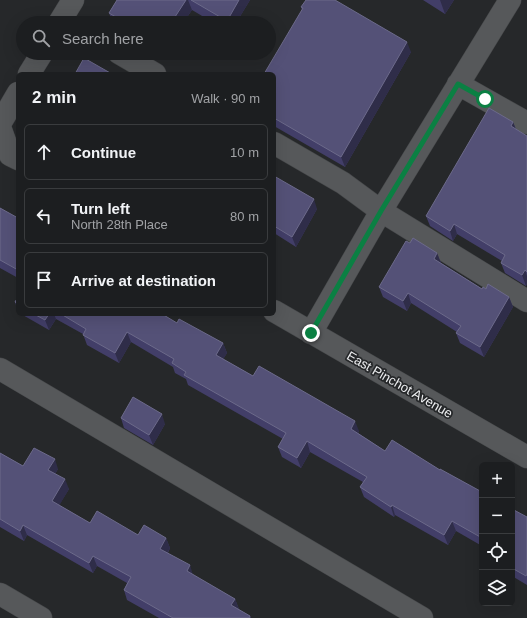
<!DOCTYPE html>
<html lang="en">
<head>
<meta charset="utf-8">
<style>
	body { margin:0; font-family:Arial,sans-serif; background:#292b2d; color:#f1f3f6 }
	.controls { position:absolute; right:12px; bottom:12px; display:grid; overflow:hidden; border-radius:6px; box-shadow:0 4px 16px #0002 }
	.controls button { width:36px; height:36px; display:grid; place-items:center; padding:0; border:0; border-bottom:1px solid #3a3c3e; background:#1c1e20; color:#f1f3f6; font:20px sans-serif }
	.stop { position:absolute; width:12px; height:12px; margin:-9px; border:3px solid #0b8043; border-radius:50%; background:#fff }
	.stop.end { background:#0b8043; border-color:#fff; box-shadow:0 1px 4px #0008 }
	.list { margin:0; padding:0; list-style:none }
	h2 { display:flex; justify-content:space-between; align-items:center; height:52px; margin:0; padding:0 16px; font-size:17px }
	h2 small { font-size:13px; font-weight:400; color:#a0a2a5 }
	.list li { display:grid; grid-template-columns:26px 1fr auto; gap:12px; align-items:center; box-sizing:border-box; height:56px; margin:0 8px 8px; padding:0 8px; border:1px solid #3a3c3e; border-radius:6px }
	.list b { display:block; font-size:15px; white-space:nowrap }
	.list p { margin:0; font-size:13px; white-space:nowrap; color:#a0a2a5 }
	.list em { font-size:13px; font-style:normal; color:#a0a2a5 }
	.icon { flex:none; width:22px; height:22px; fill:none; stroke:currentColor; stroke-width:2; stroke-linecap:round; stroke-linejoin:round }
	.map { position:relative; flex:none; width:527px; height:618px; overflow:hidden }
	.search { position:absolute; background:#1c1e20; box-shadow:0 4px 16px #0002; left:16px; top:16px; width:260px; height:44px; display:flex; align-items:center; gap:10px; box-sizing:border-box; padding:0 14px; border-radius:22px; color:#a0a2a5; font-size:15px }
	.panel { position:absolute; background:#1c1e20; box-shadow:0 4px 16px #0002; left:16px; top:72px; width:260px; height:244px; border-radius:6px }
	.map>svg:first-child { display:block }
	.lines { fill:none; stroke-linecap:round; stroke-linejoin:round }
	.minor-casing { stroke:#444648; stroke-width:23 }
	.minor { stroke:#56585a; stroke-width:22 }
	.wall { fill:#423e68 }
	.shaded-wall { fill:#2f2d49 }
	.building { fill:#545177; stroke:#6c6a8a }
	.route { stroke:#0b8043; stroke-width:5 }
	.labels { text-anchor:middle; stroke-width:3.5; stroke-linejoin:round; paint-order:stroke }
	.street-label { font-size:13px; fill:#edeef0; stroke:#26282a }
</style>
</head>
<body>
<div class="map">
<svg width="527" height="618" viewBox="0 0 527 618">
	<rect width="100%" height="100%" fill="#26282a"/>
	<g class="lines">
		<!-- minor casing -->
		<g class="minor-casing">
			<path id="minor" d="M 59,23 L 73,0
				M 119,53 L 155,74
				M 29,74 L 42,53
				M 458,84 L 527,123
				M 0,124 L 18,93
				M 0,127 L 10,155 L 18,159
				M 274,143 L 343,183 L 381,211 L 527,301
				M 274,311 L 527,457
				M 311,333 L 381,211 L 510,0
				M 0,369 L 422,618
				M 0,594 L 41,618"/>
		</g>
		<!-- minor -->
		<use href="#minor" class="minor"/>
	</g>
	<!-- wall -->
	<path class="wall" d="M 117,0 L 250,0 L 236,23 L 214,23 L 192,10 L 183,23 L 113,23 L 109,13 Z
		M 423,0 L 454,0 L 445,14 Z
		M 301,7 L 411,52 L 345,167 L 274,126 L 274,74 L 302,10 Z
		M 513,122 L 516,129 L 527,136 L 527,283 L 526,286 L 505,273 L 501,263 L 502,261 L 457,234 L 453,241 L 430,226 L 426,216 Z
		M 274,176 L 317,209 L 296,247 L 274,233 Z
		M 0,208 L 18,218 L 18,278 L 0,268 Z
		M 410,243 L 437,253 L 441,263 L 482,289 L 486,289 L 509,297 L 513,307 L 484,357 L 460,343 L 456,333 L 457,332 L 411,303 L 407,311 L 383,297 L 379,287 Z
		M 18,297 L 18,311 L 15,302 Z
		M 21,314 L 162,314 L 177,323 L 223,343 L 227,353 L 223,359 L 253,376 L 359,431 L 358,433 L 385,451 L 440,470 L 482,492 L 482,546 L 456,531 L 448,545 L 395,515 L 394,517 L 364,497 L 360,487 L 363,482 L 310,452 L 301,468 L 282,457 L 278,447 L 283,439 L 188,385 L 186,379 L 175,373 L 173,367 L 131,342 L 119,363 L 87,345 L 83,334 L 56,319 L 49,330 Z
		M 121,418 L 165,424 L 153,445 L 124,428 Z
		M 0,453 L 23,466 L 58,469 L 55,474 L 69,489 L 59,505 L 90,523 L 138,535 L 166,538 L 170,548 L 168,553 L 193,575 L 235,599 L 239,609 L 238,609 L 250,616 L 251,618 L 159,618 L 127,600 L 124,590 L 127,583 L 97,566 L 93,573 L 27,535 L 24,541 L 0,527 Z
		M 512,509 L 527,517 L 527,585 L 512,576 Z"/>
	<!-- shaded-wall -->
	<path class="shaded-wall" d="M 186,0 L 188,0 L 192,10 L 183,23 L 174,23 L 173,20 Z
		M 239,0 L 250,0 L 236,23 L 227,23 L 227,21 Z
		M 440,0 L 454,0 L 445,14 Z
		M 167,17 L 169,23 L 163,23 Z
		M 407,42 L 411,52 L 345,167 L 341,157 Z
		M 513,122 L 517,132 L 511,126 Z
		M 314,199 L 317,209 L 296,247 L 292,237 Z
		M 454,224 L 457,234 L 453,241 L 450,231 Z
		M 437,253 L 441,263 L 437,269 L 434,259 Z
		M 525,270 L 527,276 L 527,283 L 526,286 L 522,275 Z
		M 408,293 L 411,303 L 407,311 L 403,301 Z
		M 509,297 L 513,307 L 484,357 L 480,347 Z
		M 49,314 L 54,314 L 56,319 L 49,330 L 45,320 Z
		M 127,332 L 131,342 L 119,363 L 115,353 Z
		M 223,343 L 227,353 L 220,365 L 216,355 Z
		M 162,414 L 165,424 L 153,445 L 149,435 Z
		M 355,421 L 359,431 L 354,439 L 351,429 Z
		M 307,441 L 310,452 L 301,468 L 297,458 Z
		M 55,459 L 58,469 L 52,480 L 48,470 Z
		M 65,479 L 69,489 L 56,511 L 52,501 Z
		M 392,505 L 395,515 L 394,517 L 391,507 Z
		M 452,521 L 456,531 L 448,545 L 444,535 Z
		M 23,525 L 27,535 L 24,541 L 20,531 Z
		M 166,538 L 170,548 L 164,559 L 160,549 Z
		M 93,556 L 97,566 L 93,573 L 89,563 Z
		M 190,565 L 193,575 L 187,571 Z
		M 235,599 L 239,609 L 235,615 L 231,605 Z"/>
	<!-- building -->
	<path class="building" d="M 117,0 L 186,0 L 173,20 L 167,17 L 163,23 L 126,23 L 109,13 Z
		M 191,0 L 239,0 L 227,21 Z
		M 306,0 L 335,0 L 407,42 L 341,157 L 274,118 L 274,74 L 264,74 L 303,8 L 301,7 Z
		M 84,58 L 112,74 L 75,74 Z
		M 489,108 L 513,122 L 511,126 L 527,136 L 527,272 L 525,270 L 522,275 L 501,263 L 505,255 L 454,224 L 450,231 L 426,216 Z
		M 274,176 L 314,199 L 292,237 L 274,226 Z
		M 0,208 L 18,218 L 18,270 L 0,260 Z
		M 413,238 L 437,253 L 434,259 L 482,289 L 483,287 L 486,289 L 488,284 L 509,297 L 480,347 L 456,333 L 461,326 L 408,293 L 403,301 L 379,287 L 406,241 L 410,243 Z
		M 18,297 L 18,304 L 15,302 Z
		M 34,314 L 49,314 L 45,320 Z
		M 61,314 L 162,314 L 177,323 L 179,319 L 223,343 L 216,355 L 253,376 L 259,366 L 355,421 L 351,429 L 385,451 L 392,440 L 440,470 L 440,469 L 482,492 L 482,538 L 452,521 L 444,535 L 392,505 L 391,507 L 360,487 L 367,477 L 307,441 L 297,458 L 278,447 L 286,433 L 184,375 L 186,372 L 172,363 L 174,359 L 127,332 L 115,353 L 83,335 L 86,329 Z
		M 133,397 L 162,414 L 149,435 L 121,418 Z
		M 34,448 L 55,459 L 48,470 L 65,479 L 52,501 L 90,523 L 97,511 L 138,535 L 144,525 L 166,538 L 160,549 L 190,565 L 187,571 L 235,599 L 231,605 L 250,616 L 249,618 L 173,618 L 124,590 L 131,577 L 93,556 L 89,563 L 23,525 L 20,531 L 0,519 L 0,453 L 23,466 Z
		M 512,509 L 527,517 L 527,574 L 526,576 L 512,568 Z"/>
	<g class="lines">
		<!-- route -->
		<path class="route" d="M 311,333 L 381,211 L 458,84 L 485,99"/>
	</g>
	<g class="labels">
		<!-- street labels -->
		<g class="street-label">
			<text transform="translate(400 384) rotate(30)" y="5">East Pinchot Avenue</text>
		</g>
	</g>
</svg>
<div class="controls">
<button>+</button>
<button>−</button>
<button><svg class="icon" aria-label="locate" viewBox="0 0 24 24"><circle cx="12" cy="12" r="6"/><path d="M12 2v4M12 18v4M2 12h4M18 12h4"/></svg></button>
<button><svg class="icon" aria-label="layers" viewBox="0 0 24 24"><path d="M12 4l9 5-9 5-9-5zM3 14l9 5 9-5"/></svg></button>
</div>
<div class="stop" style="left:485px;top:99px"></div>
<div class="stop end" style="left:311px;top:333px"></div>
<div class="search"><svg class="icon" aria-label="search" viewBox="0 0 24 24"><circle cx="10" cy="10" r="6"/><path d="M15 15l6 6"/></svg>Search here</div>
<section class="panel">
<h2>2 min<small>Walk · 90 m</small></h2>
<ul class="list">
<li><svg class="icon" aria-label="ahead" viewBox="0 0 24 24"><path d="M12 20V5M6 11l6-6 6 6"/></svg><div><b>Continue</b></div><em>10 m</em></li>
<li><svg class="icon" aria-label="left" viewBox="0 0 24 24"><path d="M17 20v-9H6M10 6l-5 5 5 5"/></svg><div><b>Turn left</b><p>North 28th Place</p></div><em>80 m</em></li>
<li><svg class="icon" aria-label="arrive" viewBox="0 0 24 24"><path d="M6 21V4h12l-3 4 3 4H6"/></svg><div><b>Arrive at destination</b></div></li>
</ul>
</section>
</div>
</body>
</html>
